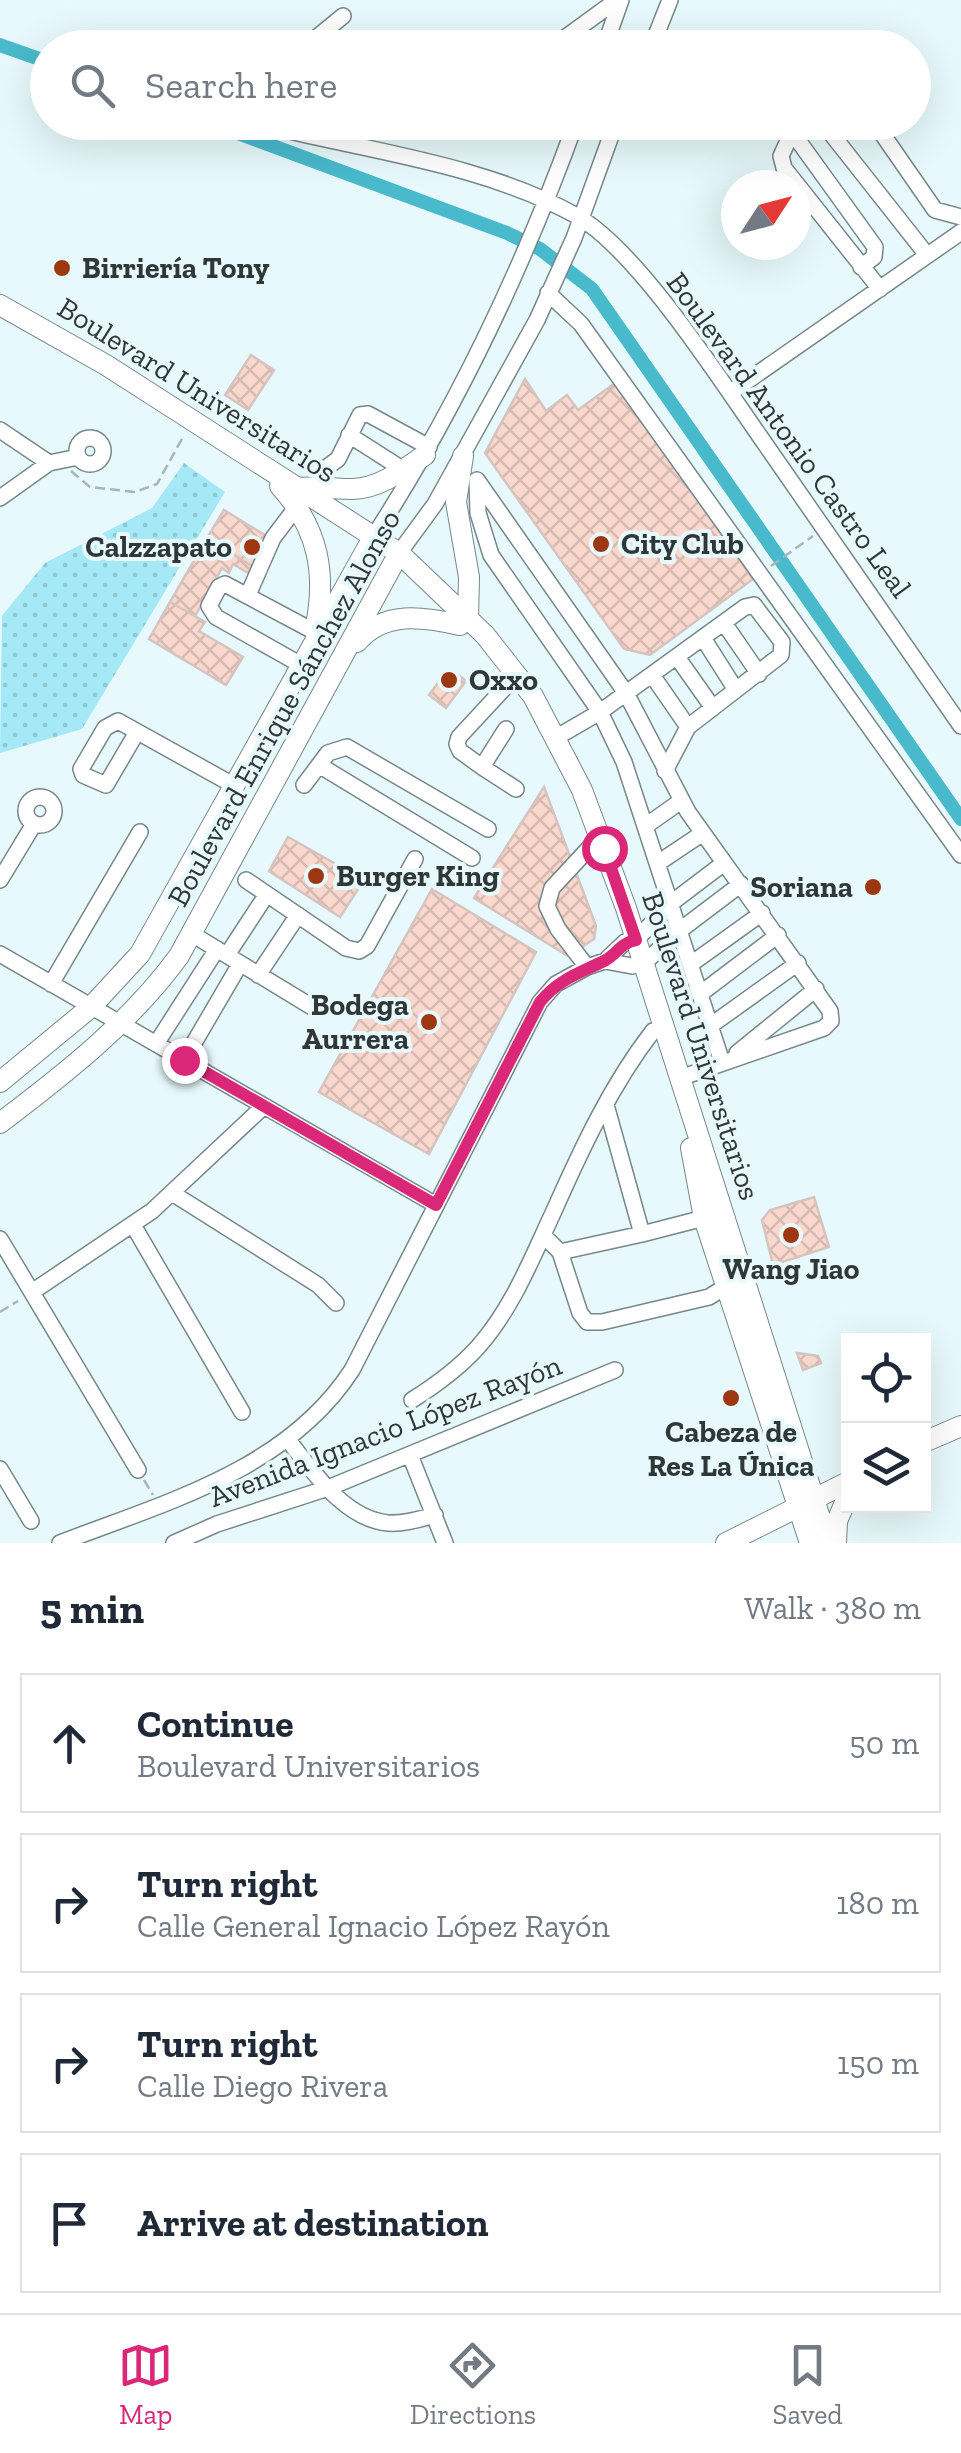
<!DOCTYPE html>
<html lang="en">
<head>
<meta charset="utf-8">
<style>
	body { margin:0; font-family:"Zilla Slab",serif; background:#f2f2f3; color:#1f2937 }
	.controls { position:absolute; right:30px; bottom:30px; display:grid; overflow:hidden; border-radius:0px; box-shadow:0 10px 40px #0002 }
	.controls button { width:90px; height:90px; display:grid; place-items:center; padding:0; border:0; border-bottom:2px solid #e0e1e3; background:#fff; color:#1f2937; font:50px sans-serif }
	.compass { position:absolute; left:721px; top:170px; width:90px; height:90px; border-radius:50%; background:#fff; box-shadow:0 10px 40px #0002; rotate:54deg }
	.stop { position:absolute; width:30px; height:30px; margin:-22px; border:8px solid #db2777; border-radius:50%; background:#fff }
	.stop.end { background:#db2777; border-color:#fff; box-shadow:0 2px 10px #0008 }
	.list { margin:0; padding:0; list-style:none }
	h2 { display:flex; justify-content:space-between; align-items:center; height:130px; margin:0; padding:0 40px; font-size:42px }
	h2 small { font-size:32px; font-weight:400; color:#747a83 }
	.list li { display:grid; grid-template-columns:65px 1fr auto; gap:30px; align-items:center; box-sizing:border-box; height:140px; margin:0 20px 20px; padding:0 20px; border:2px solid #e0e1e3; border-radius:0px }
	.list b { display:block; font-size:38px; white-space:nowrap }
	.list p { margin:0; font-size:32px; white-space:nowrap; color:#747a83 }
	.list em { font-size:32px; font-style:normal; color:#747a83 }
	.icon { flex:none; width:55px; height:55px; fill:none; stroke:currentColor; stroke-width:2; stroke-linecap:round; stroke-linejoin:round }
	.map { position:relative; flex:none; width:961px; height:1543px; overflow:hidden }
	.search { position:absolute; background:#fff; box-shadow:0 10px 40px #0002; left:30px; right:30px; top:30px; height:110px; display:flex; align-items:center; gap:25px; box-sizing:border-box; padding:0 35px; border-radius:55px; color:#747a83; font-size:38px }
	.sheet { height:770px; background:#fff }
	nav { display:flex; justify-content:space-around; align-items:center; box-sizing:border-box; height:140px; border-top:2px solid #e0e1e3; background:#fff; font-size:28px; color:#747a83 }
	nav a { display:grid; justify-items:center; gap:5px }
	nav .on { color:#db2777 }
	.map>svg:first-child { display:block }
	.park { fill:url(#park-dots) }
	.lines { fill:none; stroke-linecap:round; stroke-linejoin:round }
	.canal { stroke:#48bacc; stroke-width:14 }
	.building { fill:url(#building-cross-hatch); stroke:#d5c4bf; stroke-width:2.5 }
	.minor-casing { stroke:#77878a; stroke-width:18 }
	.major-casing { stroke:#77878a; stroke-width:22 }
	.path { stroke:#a8b6b9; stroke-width:2.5; stroke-dasharray:10 5; stroke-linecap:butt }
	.minor { stroke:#fff; stroke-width:15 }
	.major { stroke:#fff; stroke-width:20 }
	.route { stroke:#db2777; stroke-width:12 }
	.poi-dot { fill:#9d3711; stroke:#e7f9fc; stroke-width:4 }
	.labels { text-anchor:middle; stroke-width:8; stroke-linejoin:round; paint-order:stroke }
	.poi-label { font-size:30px; font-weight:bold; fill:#303738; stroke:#e7f9fc; text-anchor:start }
	.street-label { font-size:30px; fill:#303738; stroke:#e7f9fc }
</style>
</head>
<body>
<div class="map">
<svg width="961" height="1543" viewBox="0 0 961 1543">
	<defs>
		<pattern id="park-dots" width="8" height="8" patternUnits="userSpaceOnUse" patternTransform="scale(2.5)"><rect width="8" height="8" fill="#a4e9f5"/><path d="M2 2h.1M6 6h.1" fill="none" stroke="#8ec8d3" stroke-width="1.8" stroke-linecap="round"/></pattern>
		<pattern id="building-cross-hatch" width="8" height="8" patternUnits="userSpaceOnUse" patternTransform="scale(2.5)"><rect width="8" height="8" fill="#fad8cd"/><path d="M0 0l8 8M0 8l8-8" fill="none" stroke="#d7bab1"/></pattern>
	</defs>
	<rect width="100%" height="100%" fill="#e7f9fc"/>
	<!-- park -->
	<path class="park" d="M 184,463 L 225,492 L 82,729 L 0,753 L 2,616 L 45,563 L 152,508 Z"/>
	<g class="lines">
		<!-- canal -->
		<path class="canal" d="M 0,45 L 48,62
			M 208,122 L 507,233 L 540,249 L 592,289 L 961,819"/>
	</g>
	<!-- building -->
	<path class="building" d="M 251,355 L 274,370 L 248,410 L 225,395 Z
		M 525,379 L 546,411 L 567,395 L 578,410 L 615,383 L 753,579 L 650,655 L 624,649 L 485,453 Z
		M 224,510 L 268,537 L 252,566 L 207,538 Z
		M 207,538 L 252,566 L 248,573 L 233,564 L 229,573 L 222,568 L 195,616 L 170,602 Z
		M 170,602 L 205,622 L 199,631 L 243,657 L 226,685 L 149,639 Z
		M 454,671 L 466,681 L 446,708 L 429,695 L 446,672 Z
		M 544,787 L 596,926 L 594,939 L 568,956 L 474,898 Z
		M 288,837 L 364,880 L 340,917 L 269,871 Z
		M 432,889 L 536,952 L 429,1154 L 319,1092 Z
		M 814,1197 L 829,1247 L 773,1265 L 762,1220 L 770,1210 Z
		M 797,1353 L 818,1356 L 821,1363 L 803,1370 Z"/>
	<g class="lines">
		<!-- minor casing -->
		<g class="minor-casing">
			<path id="minor" d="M 304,48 L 343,16
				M 551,48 L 617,0
				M 604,48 L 621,0
				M 651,48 L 670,0
				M 269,122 L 285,130 C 382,153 489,167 577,216 C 638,251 719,378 761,438 C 828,534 894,630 961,726
				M 445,122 L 455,130 L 468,122
				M 798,122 L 792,132 L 875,247 L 874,257 L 861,267
				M 822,122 L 927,255
				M 874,122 L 935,210 L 961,217
				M 792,132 L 781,156 L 784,168 L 880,289
				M 548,293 L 581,324 L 961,855
				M 730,393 L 961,232
				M 0,430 L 49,463
				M 349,435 L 410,474
				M77 451a13 13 0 1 1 26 0a13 13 0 1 1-26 0Z
				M 319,485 L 326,468 L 338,459 L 360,415 L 368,414 L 429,447
				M 0,498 L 49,463 L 78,457
				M 374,536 C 458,406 523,268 576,122
				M 399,553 L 435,504 L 537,320 L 574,238 L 616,122
				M 248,595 L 273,538 L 298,505
				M 724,623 L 759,674
				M 703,638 L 736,690
				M 677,657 L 713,708
				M 303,666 L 216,617 L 209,606 L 219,587 L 225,584 L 315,632
				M 652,675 L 688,727
				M 506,729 L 482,767 L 460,751 L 457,744 L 459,737 L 509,683
				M 137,732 L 106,785 L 83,775 L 81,769 L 105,728 L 118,721 L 235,786
				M 557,737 L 600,712 L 745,607 L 754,605 L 782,642 L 781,655 L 688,727 L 665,771
				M 319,765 L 472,858
				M 482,767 L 516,789
				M 304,785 L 328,753 L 347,747 L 488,829
				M26 811a14 14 0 1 1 28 0a14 14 0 1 1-28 0Z
				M 647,825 L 681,801
				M 658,863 L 703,833
				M 0,880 L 34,824
				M 246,880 L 346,948 L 359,951 L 367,946 L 415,859
				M 192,934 L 312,1007
				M 0,954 L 436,1205
				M 227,955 L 267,894
				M 605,961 L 625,942 L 636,940 L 670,904 L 724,863
				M 691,964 L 762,913
				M 587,967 L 558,929 L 547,906 L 552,888 L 592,845
				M 258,975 L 298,915
				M 51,984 L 140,832
				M 700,994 L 778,935
				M 710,1026 L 798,963
				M 156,1044 L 217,949
				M 737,1053 L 816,989
				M 184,1060 L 240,964
				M 680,1078 L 824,1028 L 831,1021 L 830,1011 L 688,812 L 626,693 L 477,480 L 478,513 L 491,555 L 600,712 L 624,762 L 722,1062
				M 172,1193 L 318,1285 L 336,1303
				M 133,1225 L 242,1412
				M 642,1234 L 704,1218
				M 543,1235 L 560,1252 L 580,1313 L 587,1322 L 602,1322 L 709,1297 L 725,1287
				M 0,1239 L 138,1470
				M 560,1252 L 642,1234 L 606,1105
				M 32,1292 L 152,1211 L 263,1107
				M 412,1400 C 436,1385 459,1368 478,1347 C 513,1307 531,1260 553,1213 C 581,1150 611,1085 653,1031
				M 288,1440 C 313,1471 344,1519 388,1523 C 404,1524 420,1519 435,1515
				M 410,1455 L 445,1543
				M 0,1469 L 31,1521
				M 60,1543 C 166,1502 287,1470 352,1370 L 540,1002 L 556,984 L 587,967 L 605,961 L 632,966 L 643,964 L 679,931 L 741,884
				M 174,1543 L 217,1524 L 328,1488 L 615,1370"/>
		</g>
		<!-- major casing -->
		<g class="major-casing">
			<path id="major" d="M 0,305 L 106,365 L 399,553 L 485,635 L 533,696 L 582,790 L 626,908 L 828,1543
				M 463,456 L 456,502 L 469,577 L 468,619
				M 280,486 C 319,529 327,575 315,630
				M 296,488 C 316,486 333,489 353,489 C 380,488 403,470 425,455
				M 357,642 C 384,610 424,617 460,625
				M 0,1082 L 91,1007 L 140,954 L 374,536
				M 0,1123 C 66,1073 130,1023 179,956 L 399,553
				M 691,1148 L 704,1218 L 810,1543
				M 924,1442 L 961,1426
				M 726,1543 L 848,1482
				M 836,1543 L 837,1521 L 848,1496"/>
		</g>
		<!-- path -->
		<path class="path" d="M 71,471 L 90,487 L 135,492 L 157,484 L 183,437
			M 771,566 L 813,536
			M 0,1312 L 18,1301
			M 144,1480 L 153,1495"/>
		<!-- minor -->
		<use href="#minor" class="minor"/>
		<!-- major -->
		<use href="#major" class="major"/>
	</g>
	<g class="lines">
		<!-- route -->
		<path class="route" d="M 184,1060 L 436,1205 L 540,1002 C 558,980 577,974 602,962 C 616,956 620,943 636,940 L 604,848"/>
	</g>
	<!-- markers -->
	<g class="poi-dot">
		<circle cx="62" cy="268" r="10"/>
		<circle cx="601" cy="544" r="10"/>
		<circle cx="252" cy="547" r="10"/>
		<circle cx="449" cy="680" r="10"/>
		<circle cx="316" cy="876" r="10"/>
		<circle cx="873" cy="887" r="10"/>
		<circle cx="429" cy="1022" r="10"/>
		<circle cx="791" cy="1235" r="10"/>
		<circle cx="731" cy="1398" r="10"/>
	</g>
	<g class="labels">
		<!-- poi labels -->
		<g class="poi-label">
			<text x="82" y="278">Birriería Tony</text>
			<text x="621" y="554">City Club</text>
			<text x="232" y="557" text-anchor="end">Calzzapato</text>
			<text x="469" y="690">Oxxo</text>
			<text x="336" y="886">Burger King</text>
			<text x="853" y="897" text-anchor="end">Soriana</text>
			<text x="409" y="1015" text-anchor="end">Bodega<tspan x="409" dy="34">Aurrera</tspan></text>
			<text x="791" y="1279" text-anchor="middle">Wang Jiao</text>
			<text x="731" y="1442" text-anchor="middle">Cabeza de<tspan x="731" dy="34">Res La Única</tspan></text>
		</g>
		<!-- street labels -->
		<g class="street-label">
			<text transform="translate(197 390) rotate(32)" y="10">Boulevard Universitarios</text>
			<text transform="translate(789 435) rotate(54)" y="10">Boulevard Antonio Castro Leal</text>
			<text transform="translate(284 708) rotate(-61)" y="10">Boulevard Enrique Sánchez Alonso</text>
			<text transform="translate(701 1046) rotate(72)" y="10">Boulevard Universitarios</text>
			<text transform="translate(385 1431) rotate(-21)" y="10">Avenida Ignacio López Rayón</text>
		</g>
	</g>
</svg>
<div class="controls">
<button><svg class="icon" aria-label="locate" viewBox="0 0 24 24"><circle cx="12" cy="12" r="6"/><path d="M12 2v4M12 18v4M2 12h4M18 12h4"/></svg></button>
<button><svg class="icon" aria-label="layers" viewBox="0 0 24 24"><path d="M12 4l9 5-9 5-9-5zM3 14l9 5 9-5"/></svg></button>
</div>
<svg class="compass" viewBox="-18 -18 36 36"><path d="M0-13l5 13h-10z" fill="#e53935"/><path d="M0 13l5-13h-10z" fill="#747a83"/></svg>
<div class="stop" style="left:604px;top:848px"></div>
<div class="stop end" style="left:184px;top:1060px"></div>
<div class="search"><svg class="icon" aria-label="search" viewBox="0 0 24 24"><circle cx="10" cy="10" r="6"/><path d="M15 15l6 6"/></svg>Search here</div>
</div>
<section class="sheet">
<h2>5 min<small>Walk · 380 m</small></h2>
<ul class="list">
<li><svg class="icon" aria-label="ahead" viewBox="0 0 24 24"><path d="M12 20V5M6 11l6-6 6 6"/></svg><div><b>Continue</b><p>Boulevard Universitarios</p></div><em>50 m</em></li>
<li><svg class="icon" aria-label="right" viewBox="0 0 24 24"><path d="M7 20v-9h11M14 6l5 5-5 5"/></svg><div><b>Turn right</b><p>Calle General Ignacio López Rayón</p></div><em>180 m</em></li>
<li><svg class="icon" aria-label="right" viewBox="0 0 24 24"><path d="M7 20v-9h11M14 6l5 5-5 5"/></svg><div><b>Turn right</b><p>Calle Diego Rivera</p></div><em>150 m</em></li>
<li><svg class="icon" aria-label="arrive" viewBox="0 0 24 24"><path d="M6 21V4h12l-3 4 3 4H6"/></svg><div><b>Arrive at destination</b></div></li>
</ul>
</section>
<nav>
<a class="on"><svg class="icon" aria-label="map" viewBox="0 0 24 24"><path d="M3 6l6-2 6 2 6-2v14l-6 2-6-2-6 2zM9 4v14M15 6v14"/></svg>Map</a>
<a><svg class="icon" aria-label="directions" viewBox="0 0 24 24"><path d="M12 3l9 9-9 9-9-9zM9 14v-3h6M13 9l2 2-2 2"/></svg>Directions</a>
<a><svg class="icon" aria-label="saved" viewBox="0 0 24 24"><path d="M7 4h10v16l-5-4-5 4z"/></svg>Saved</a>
</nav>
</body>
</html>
